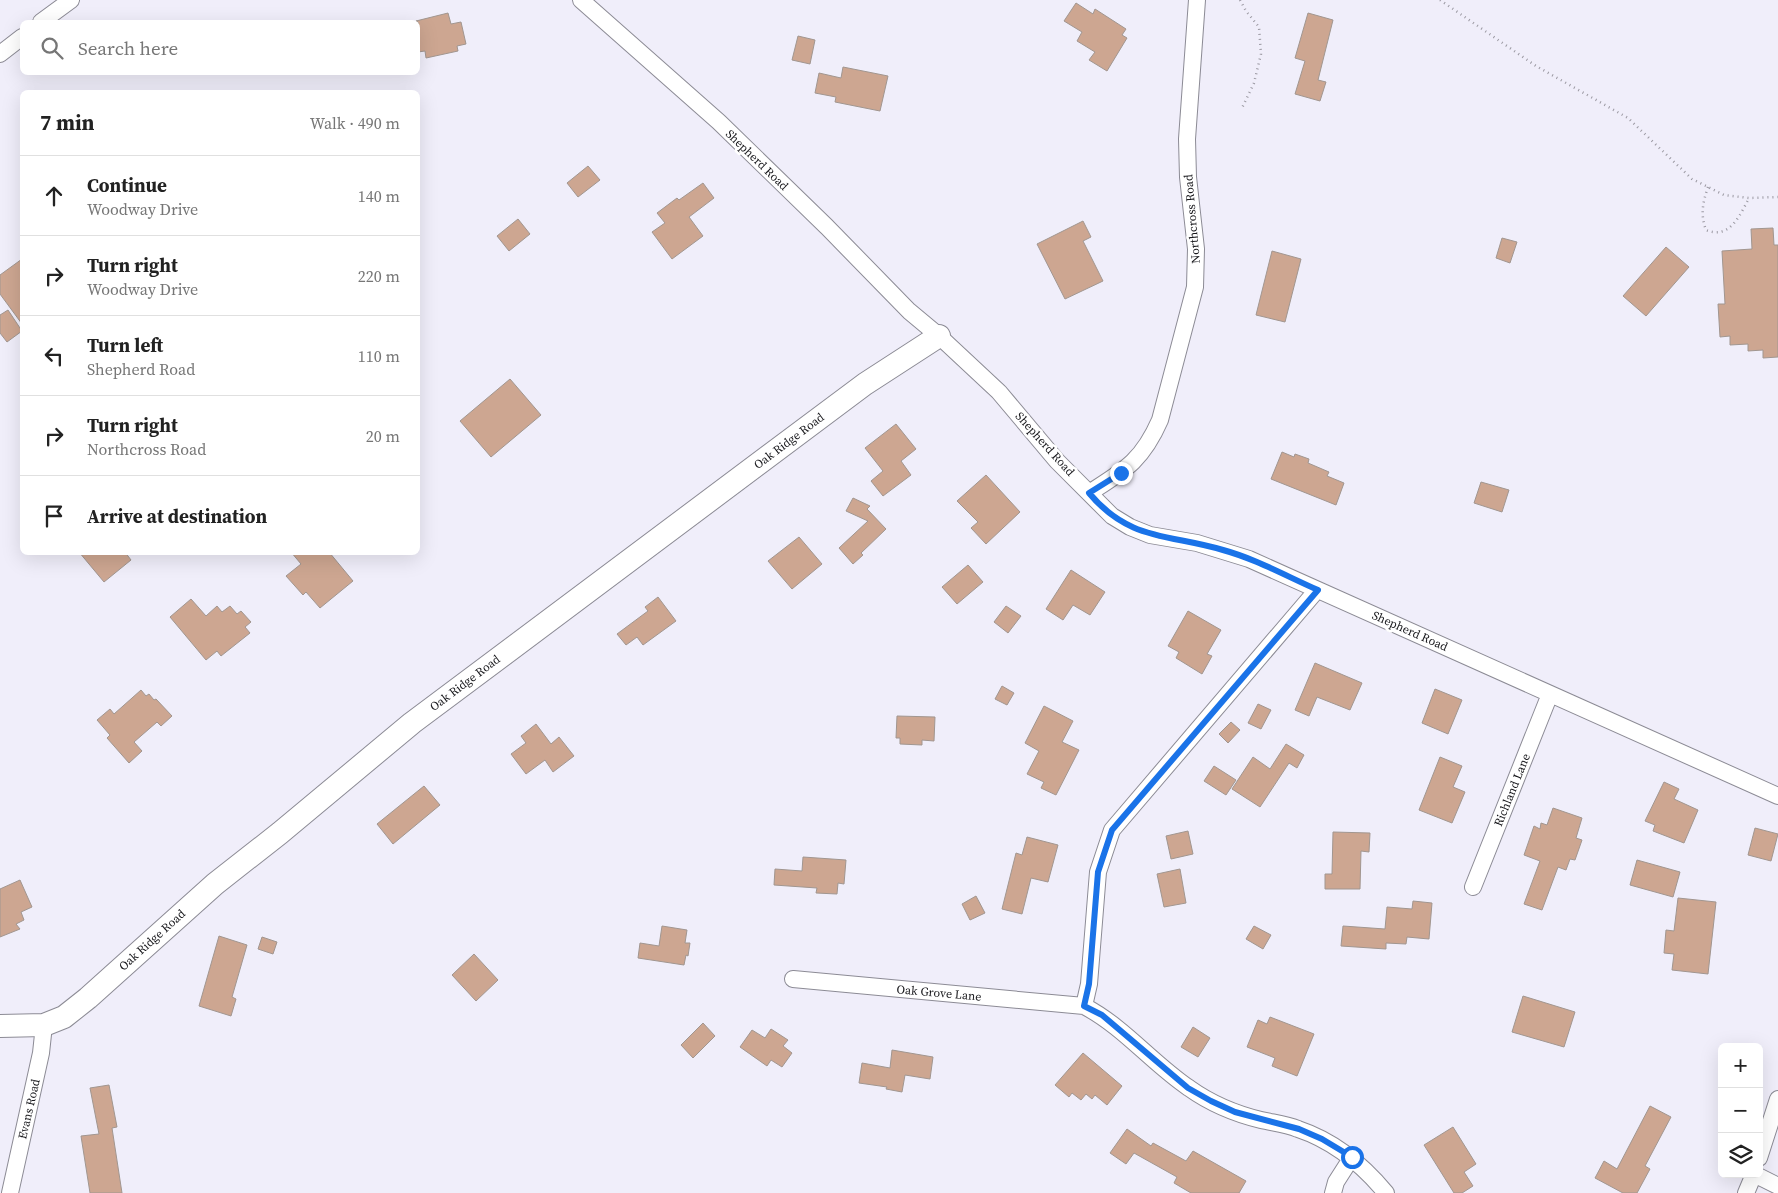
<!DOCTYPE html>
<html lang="en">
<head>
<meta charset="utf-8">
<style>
	body { margin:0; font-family:"Source Serif 4",serif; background:#f2f2f2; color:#222 }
	.controls { position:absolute; right:15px; bottom:15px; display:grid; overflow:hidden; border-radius:8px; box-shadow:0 5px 20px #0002 }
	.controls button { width:45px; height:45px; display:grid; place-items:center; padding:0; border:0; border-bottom:1px solid #e0e0e0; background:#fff; color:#222; font:25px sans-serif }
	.stop { position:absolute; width:15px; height:15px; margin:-11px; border:4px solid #1a73e8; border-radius:50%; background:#fff }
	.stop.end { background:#1a73e8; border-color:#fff; box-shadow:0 1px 5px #0008 }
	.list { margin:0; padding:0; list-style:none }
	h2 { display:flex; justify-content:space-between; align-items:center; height:65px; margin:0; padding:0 20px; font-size:21px }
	h2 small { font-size:16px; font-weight:400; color:#767676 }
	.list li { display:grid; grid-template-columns:32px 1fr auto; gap:15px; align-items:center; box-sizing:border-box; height:80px; padding:0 20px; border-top:1px solid #e0e0e0 }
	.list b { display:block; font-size:19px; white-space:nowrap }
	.list p { margin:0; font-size:16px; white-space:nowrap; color:#767676 }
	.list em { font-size:16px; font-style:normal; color:#767676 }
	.icon { flex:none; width:28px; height:28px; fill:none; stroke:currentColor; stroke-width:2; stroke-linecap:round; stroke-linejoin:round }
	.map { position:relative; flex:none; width:1778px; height:1193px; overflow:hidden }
	.search { position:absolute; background:#fff; box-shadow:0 5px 20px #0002; left:20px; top:20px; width:400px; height:55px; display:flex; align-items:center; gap:12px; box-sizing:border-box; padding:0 18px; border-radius:8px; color:#767676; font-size:19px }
	.panel { position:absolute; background:#fff; box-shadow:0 5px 20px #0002; left:20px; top:90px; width:400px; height:465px; border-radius:8px }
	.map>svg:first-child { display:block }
	.building { fill:#cda691; stroke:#a19690 }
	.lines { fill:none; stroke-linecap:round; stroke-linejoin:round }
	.street-casing { stroke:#8c8b95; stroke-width:18 }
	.secondary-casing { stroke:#8c8b95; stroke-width:24 }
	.path { stroke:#9b99a2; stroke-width:2.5; stroke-dasharray:1 4; stroke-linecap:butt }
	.street { stroke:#fff; stroke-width:16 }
	.secondary { stroke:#fff; stroke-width:22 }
	.route { stroke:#1a73e8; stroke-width:6 }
	.labels { text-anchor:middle; stroke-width:5; stroke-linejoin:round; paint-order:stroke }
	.street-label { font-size:12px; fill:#17171b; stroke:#fff }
</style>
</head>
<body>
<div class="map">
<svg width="1778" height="1193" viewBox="0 0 1778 1193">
	<rect width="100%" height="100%" fill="#f0eefa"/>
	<!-- building -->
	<path class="building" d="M 1076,3 L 1093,14 L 1095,9 L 1126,29 L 1122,35 L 1127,38 L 1107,71 L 1089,60 L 1095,52 L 1077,41 L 1082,32 L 1064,21 Z
		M 448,13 L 451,24 L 461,22 L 466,44 L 457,46 L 458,51 L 426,58 L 425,51 L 418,52 L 418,22 L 416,21 Z
		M 1308,13 L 1333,20 L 1318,80 L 1326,82 L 1320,101 L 1295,94 L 1305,61 L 1295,58 Z
		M 798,36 L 815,40 L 810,64 L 792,60 Z
		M 843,67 L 888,76 L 880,111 L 835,102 L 836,97 L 815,93 L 819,73 L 841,78 Z
		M 588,166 L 600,180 L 578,197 L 567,183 Z
		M 703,183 L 714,198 L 689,217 L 703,236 L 672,259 L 652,232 L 665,223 L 657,213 L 677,198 L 679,200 Z
		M 518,219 L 530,234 L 509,251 L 497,236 Z
		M 1083,221 L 1091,237 L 1083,241 L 1103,281 L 1065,299 L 1037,244 Z
		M 1773,228 L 1774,245 L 1778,245 L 1778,357 L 1763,358 L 1763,350 L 1748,351 L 1748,344 L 1730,345 L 1730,336 L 1720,337 L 1718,304 L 1725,304 L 1722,251 L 1752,249 L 1751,229 Z
		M 1502,238 L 1517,242 L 1510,263 L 1496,258 Z
		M 1666,247 L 1689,267 L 1646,316 L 1623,296 Z
		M 1272,251 L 1301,259 L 1285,322 L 1256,315 Z
		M 22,259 L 22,324 L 0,294 L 0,275 Z
		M 8,310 L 22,331 L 7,342 L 0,333 L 0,315 Z
		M 510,379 L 541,415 L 491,457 L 460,421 Z
		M 896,424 L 916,449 L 901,461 L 911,475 L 883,496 L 871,481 L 883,471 L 865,448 Z
		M 1282,452 L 1294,457 L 1295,454 L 1309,459 L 1308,463 L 1329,472 L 1327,476 L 1344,483 L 1336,505 L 1271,479 Z
		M 986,475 L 1020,512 L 986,544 L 971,528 L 978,522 L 957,501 Z
		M 1481,482 L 1509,490 L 1502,512 L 1474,503 Z
		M 853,498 L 870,506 L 867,509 L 886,529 L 861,553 L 863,555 L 853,564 L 839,548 L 868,521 L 846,511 Z
		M 799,537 L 822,564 L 792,589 L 768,561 Z
		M 79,552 L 125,552 L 131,560 L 104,582 Z
		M 291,552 L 329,552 L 353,581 L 320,608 L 306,592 L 303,595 L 286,576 L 301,564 Z
		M 968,565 L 983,582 L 957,604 L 942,587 Z
		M 1071,570 L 1105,592 L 1090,615 L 1073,605 L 1063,620 L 1046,609 Z
		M 658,597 L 676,621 L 643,645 L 637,637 L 626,645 L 617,634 L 648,611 L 645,607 Z
		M 191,599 L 206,616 L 217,606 L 222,612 L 230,606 L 237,614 L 241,611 L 251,622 L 245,627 L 250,633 L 221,656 L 217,651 L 206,660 L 170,617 Z
		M 1006,606 L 1021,616 L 1008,633 L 994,622 Z
		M 1188,611 L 1221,630 L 1207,654 L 1212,656 L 1202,674 L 1176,658 L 1179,652 L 1168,646 Z
		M 1315,663 L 1362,683 L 1350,710 L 1317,697 L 1309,716 L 1295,710 Z
		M 1002,686 L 1014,693 L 1007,705 L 995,699 Z
		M 1435,689 L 1462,700 L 1448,734 L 1422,723 Z
		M 141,690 L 146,696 L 149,694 L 154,700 L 156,699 L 172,716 L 161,726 L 157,722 L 134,742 L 142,751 L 129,763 L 107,738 L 110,735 L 97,720 L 110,709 L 114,714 Z
		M 1258,704 L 1271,710 L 1261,729 L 1248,723 Z
		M 1044,706 L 1073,721 L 1062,742 L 1079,750 L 1056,795 L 1041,788 L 1044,782 L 1027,774 L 1039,751 L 1025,743 Z
		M 897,716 L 935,717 L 934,741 L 922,740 L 922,745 L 900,744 L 900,738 L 896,738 Z
		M 1231,722 L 1240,730 L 1228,743 L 1219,734 Z
		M 536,724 L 551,744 L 559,737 L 574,756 L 553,772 L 545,760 L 526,774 L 511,754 L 526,743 L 521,736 Z
		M 1286,744 L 1304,755 L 1297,768 L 1289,763 L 1260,807 L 1232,789 L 1253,757 L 1270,769 Z
		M 1440,757 L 1462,766 L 1453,787 L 1465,792 L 1452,823 L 1419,810 Z
		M 1214,766 L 1236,780 L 1226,795 L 1204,781 Z
		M 1664,782 L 1679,789 L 1674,799 L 1698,810 L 1684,843 L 1653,831 L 1655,825 L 1645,821 Z
		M 424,786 L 440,805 L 393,844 L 377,824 Z
		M 1553,808 L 1582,818 L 1576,838 L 1582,840 L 1575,860 L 1570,859 L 1566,870 L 1558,867 L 1542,910 L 1524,904 L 1540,861 L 1524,855 L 1534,826 L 1540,829 L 1541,823 L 1547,825 Z
		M 1755,828 L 1778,834 L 1771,861 L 1748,855 Z
		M 1188,831 L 1193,854 L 1171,859 L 1166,836 Z
		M 1333,832 L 1370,833 L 1369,852 L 1361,851 L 1360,889 L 1325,889 L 1325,874 L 1332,874 Z
		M 1027,837 L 1058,845 L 1048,882 L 1031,878 L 1022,914 L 1002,909 L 1016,853 L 1022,855 Z
		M 803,857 L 846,860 L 844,884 L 838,883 L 837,894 L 816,893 L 817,888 L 774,885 L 775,869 L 802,871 Z
		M 1637,860 L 1680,872 L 1673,897 L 1630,885 Z
		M 1180,869 L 1186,903 L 1164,907 L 1157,874 Z
		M 20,880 L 32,907 L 21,912 L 24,920 L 16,924 L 20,929 L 0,937 L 0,889 Z
		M 976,896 L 985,913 L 970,920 L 962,904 Z
		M 1678,898 L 1716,902 L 1708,974 L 1672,970 L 1674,954 L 1664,953 L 1666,930 L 1674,931 Z
		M 1413,901 L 1432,903 L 1429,939 L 1407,937 L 1406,944 L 1386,943 L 1386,949 L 1341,946 L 1343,926 L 1385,929 L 1387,907 L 1412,909 Z
		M 662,926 L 687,930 L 685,943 L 690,943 L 688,956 L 686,955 L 684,965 L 638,958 L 640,943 L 659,946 Z
		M 1254,926 L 1271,935 L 1263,949 L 1246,939 Z
		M 219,936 L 247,945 L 232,997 L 236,999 L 231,1016 L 199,1006 Z
		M 262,937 L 277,942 L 273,954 L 258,949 Z
		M 474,954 L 498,980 L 476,1001 L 452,975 Z
		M 1523,996 L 1575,1012 L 1564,1047 L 1512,1032 Z
		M 1270,1017 L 1314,1034 L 1297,1076 L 1272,1066 L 1275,1058 L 1247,1047 L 1258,1020 L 1267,1024 Z
		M 703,1023 L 715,1036 L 693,1058 L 681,1045 Z
		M 1193,1027 L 1210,1038 L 1198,1057 L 1181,1047 Z
		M 771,1029 L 788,1040 L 783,1046 L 792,1053 L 782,1067 L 771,1060 L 767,1066 L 740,1047 L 752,1030 L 765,1038 Z
		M 892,1050 L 933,1057 L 930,1079 L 905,1075 L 902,1092 L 886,1089 L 887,1087 L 859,1083 L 862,1063 L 890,1068 Z
		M 1083,1053 L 1122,1086 L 1107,1105 L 1095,1095 L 1092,1099 L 1086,1094 L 1081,1100 L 1072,1093 L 1069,1097 L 1055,1085 Z
		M 109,1085 L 117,1127 L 112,1128 L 122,1193 L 90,1193 L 81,1136 L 99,1134 L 90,1088 Z
		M 1650,1106 L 1671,1117 L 1645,1166 L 1650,1169 L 1637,1193 L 1623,1193 L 1595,1178 L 1604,1161 L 1617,1169 Z
		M 1453,1127 L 1476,1164 L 1464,1172 L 1473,1186 L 1462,1193 L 1454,1193 L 1424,1145 Z
		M 1127,1129 L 1151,1146 L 1153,1143 L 1186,1161 L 1193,1151 L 1246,1181 L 1239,1193 L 1191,1193 L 1174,1183 L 1177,1177 L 1134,1153 L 1126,1164 L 1110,1153 Z"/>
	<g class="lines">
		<!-- street casing -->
		<g class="street-casing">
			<path id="street" d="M 581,0 L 719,122 L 827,227 L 909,311 L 939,336 L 999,392 L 1057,461 L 1112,516 L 1130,527 L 1150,535 L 1197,543 L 1249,559 L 1778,796
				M 41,22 L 71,0
				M 0,54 L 22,37
				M 1089,493 C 1125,470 1142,461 1160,420 L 1195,287 L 1196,249 L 1188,177 L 1187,139 L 1197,0
				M 1473,887 L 1550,694
				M 793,979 L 1084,1006 C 1124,1027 1152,1063 1189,1088 C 1210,1103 1236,1114 1261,1120 C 1274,1123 1286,1124 1298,1129 C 1334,1141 1362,1164 1386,1193
				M 1084,1006 L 1089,984 L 1098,872 L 1112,830 L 1317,590
				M 1759,1158 L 1778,1099
				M 1754,1174 L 1778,1186
				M 10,1193 L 41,1053 L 44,1025
				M 1333,1193 L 1336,1182 L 1352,1157
				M 1746,1193 L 1754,1174"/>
		</g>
		<!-- secondary casing -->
		<g class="secondary-casing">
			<path id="secondary" d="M 0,1026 L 44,1025 L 64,1017 L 88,998 L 215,884 L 280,833 L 412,723 L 865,384 L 939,336"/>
		</g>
		<!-- path -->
		<path class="path" d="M 1240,0 L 1246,11 L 1259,27 L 1261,54 L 1254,83 L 1241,110
			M 1440,0 L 1536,66 L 1628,118 L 1692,179 L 1724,195 L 1749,198 L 1778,197
			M 1708,187 C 1703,202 1700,214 1706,230 C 1730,240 1740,215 1749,198"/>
		<!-- street -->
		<use href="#street" class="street"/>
		<!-- secondary -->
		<use href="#secondary" class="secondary"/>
	</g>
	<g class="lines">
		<!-- route -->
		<path class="route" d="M 1121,473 L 1089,493 C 1129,541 1169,534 1223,550 C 1256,559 1286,576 1318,590 L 1112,830 L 1098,872 L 1089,984 L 1084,1006 L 1102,1015 L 1188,1088 L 1211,1101 L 1235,1112 L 1299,1129 L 1322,1139 L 1352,1157"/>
	</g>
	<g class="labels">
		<!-- street labels -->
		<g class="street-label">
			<text transform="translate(757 160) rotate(44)" y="4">Shepherd Road</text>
			<text transform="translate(1192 219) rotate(-95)" y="4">Northcross Road</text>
			<text transform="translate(789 441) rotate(-37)" y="4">Oak Ridge Road</text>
			<text transform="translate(1045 444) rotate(48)" y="4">Shepherd Road</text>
			<text transform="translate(1410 631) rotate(24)" y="4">Shepherd Road</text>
			<text transform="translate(465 683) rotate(-37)" y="4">Oak Ridge Road</text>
			<text transform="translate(1512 790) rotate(-68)" y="4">Richland Lane</text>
			<text transform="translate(152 940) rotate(-42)" y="4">Oak Ridge Road</text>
			<text transform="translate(939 993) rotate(5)" y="4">Oak Grove Lane</text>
			<text transform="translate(29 1109) rotate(-77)" y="4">Evans Road</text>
		</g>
	</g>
</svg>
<div class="controls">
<button>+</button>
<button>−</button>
<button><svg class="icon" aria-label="layers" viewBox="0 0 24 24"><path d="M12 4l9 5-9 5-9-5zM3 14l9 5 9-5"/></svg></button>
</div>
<div class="stop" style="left:1352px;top:1157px"></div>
<div class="stop end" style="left:1121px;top:473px"></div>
<div class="search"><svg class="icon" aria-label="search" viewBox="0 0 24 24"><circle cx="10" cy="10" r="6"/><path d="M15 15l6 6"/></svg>Search here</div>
<section class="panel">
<h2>7 min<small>Walk · 490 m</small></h2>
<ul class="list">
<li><svg class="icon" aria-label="ahead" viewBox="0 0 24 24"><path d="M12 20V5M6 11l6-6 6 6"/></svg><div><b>Continue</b><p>Woodway Drive</p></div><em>140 m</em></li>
<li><svg class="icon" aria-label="right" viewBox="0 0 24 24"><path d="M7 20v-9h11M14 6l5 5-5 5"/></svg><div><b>Turn right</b><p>Woodway Drive</p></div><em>220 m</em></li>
<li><svg class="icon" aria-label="left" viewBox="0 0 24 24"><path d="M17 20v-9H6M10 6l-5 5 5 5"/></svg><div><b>Turn left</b><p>Shepherd Road</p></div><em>110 m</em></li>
<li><svg class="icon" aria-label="right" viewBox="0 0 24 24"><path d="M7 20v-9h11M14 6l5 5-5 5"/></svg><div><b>Turn right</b><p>Northcross Road</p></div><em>20 m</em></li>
<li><svg class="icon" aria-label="arrive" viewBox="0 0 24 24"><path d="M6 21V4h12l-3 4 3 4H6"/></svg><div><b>Arrive at destination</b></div></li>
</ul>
</section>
</div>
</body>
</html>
